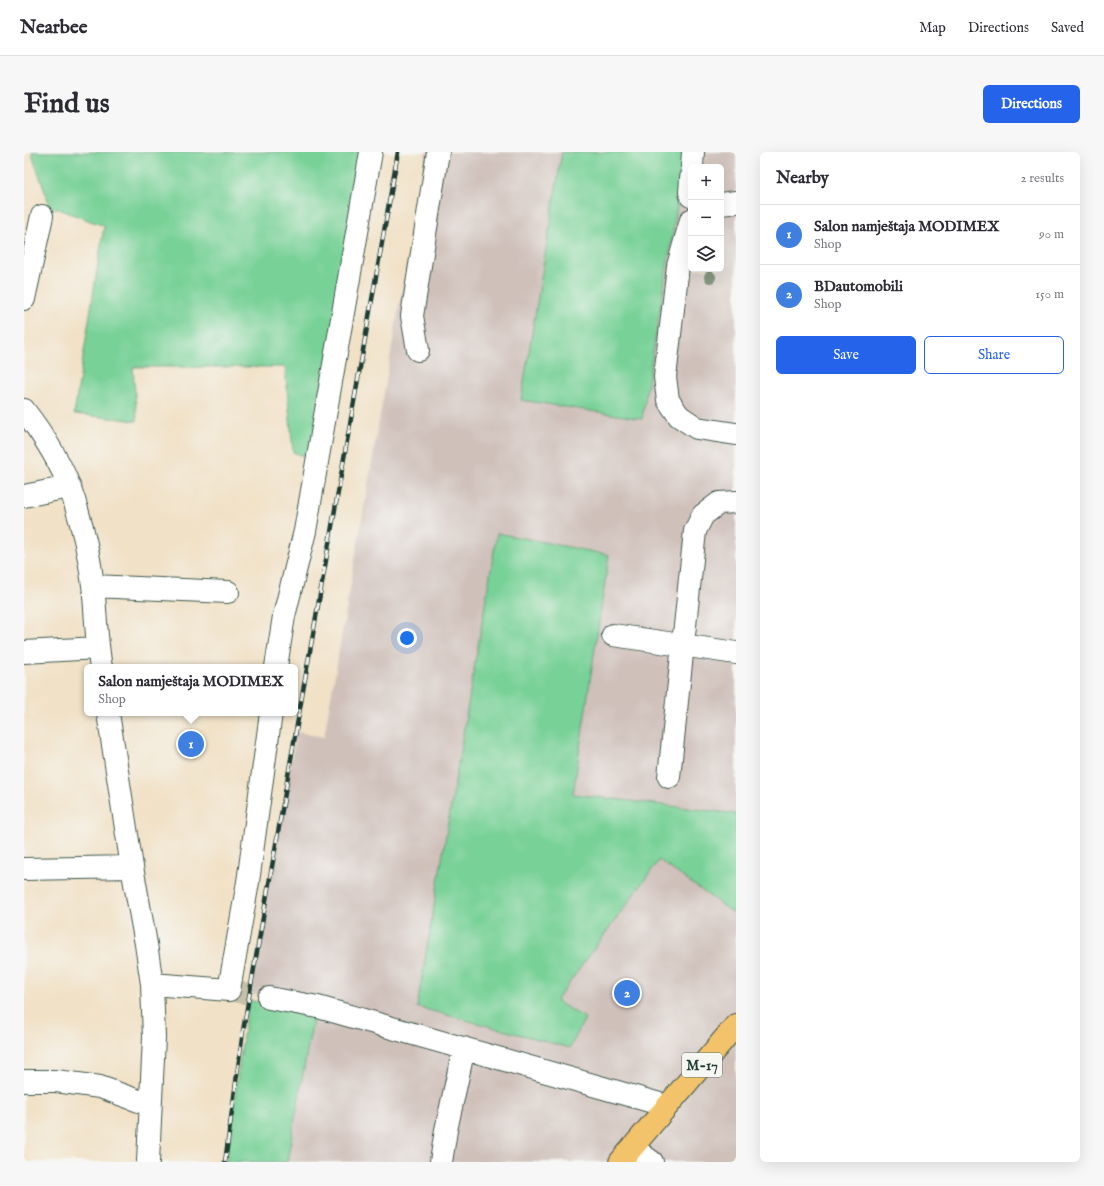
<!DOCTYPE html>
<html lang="en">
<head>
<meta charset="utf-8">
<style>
	body { margin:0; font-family:"IM FELL English",serif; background:#f7f7f7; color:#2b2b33 }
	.controls { position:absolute; right:12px; top:12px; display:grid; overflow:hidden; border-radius:6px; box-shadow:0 4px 16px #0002 }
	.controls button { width:36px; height:36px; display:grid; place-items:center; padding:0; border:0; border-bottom:1px solid #e1e1e2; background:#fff; color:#2b2b33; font:20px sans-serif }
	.you { position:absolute; left:383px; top:486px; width:14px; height:14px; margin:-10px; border:3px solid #fff; border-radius:50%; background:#1a73e8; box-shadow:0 0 0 6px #1a73e833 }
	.badge { display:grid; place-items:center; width:26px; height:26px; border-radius:50%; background:#2563eb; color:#fff; font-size:13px; font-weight:700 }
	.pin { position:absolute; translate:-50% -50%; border:2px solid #fff; box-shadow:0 1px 4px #0006 }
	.popup { position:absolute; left:60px; top:512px; width:214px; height:52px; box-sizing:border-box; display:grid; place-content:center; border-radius:6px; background:#fff; filter:drop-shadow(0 1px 3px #0005); font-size:13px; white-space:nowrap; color:#7c7c81 }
	.popup b { font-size:15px; color:#2b2b33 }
	.popup::after { content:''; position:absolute; left:50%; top:100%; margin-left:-8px; border:8px solid transparent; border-top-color:#fff }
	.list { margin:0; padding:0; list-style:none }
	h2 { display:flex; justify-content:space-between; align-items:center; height:52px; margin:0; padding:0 16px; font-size:17px }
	h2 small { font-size:13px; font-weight:400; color:#7c7c81 }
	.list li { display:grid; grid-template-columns:26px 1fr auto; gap:12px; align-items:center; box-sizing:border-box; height:60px; padding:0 16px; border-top:1px solid #e1e1e2 }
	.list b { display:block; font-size:15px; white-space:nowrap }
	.list p { margin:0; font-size:13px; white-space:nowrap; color:#7c7c81 }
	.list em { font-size:13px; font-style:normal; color:#7c7c81 }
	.actions { display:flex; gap:8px; padding:12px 16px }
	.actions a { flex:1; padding:9px 0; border:1px solid #2563eb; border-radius:6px; text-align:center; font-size:14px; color:#2563eb }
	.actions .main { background:#2563eb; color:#fff }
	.icon { flex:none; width:22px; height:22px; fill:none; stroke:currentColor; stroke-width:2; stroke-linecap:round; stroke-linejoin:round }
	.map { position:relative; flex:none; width:712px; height:1010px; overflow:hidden; border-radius:6px }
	header { display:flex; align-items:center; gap:24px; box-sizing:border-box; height:56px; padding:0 20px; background:#fff; border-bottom:1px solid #e1e1e2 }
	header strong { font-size:19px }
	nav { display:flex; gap:22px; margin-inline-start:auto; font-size:14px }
	.intro { display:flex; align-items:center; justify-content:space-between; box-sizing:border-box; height:96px; padding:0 24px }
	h1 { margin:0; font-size:28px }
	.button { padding:10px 18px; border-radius:6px; background:#2563eb; color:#fff; font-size:14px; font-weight:700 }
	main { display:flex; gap:24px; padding:0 24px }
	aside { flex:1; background:#fff; border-radius:6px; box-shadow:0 4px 16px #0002 }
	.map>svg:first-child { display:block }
	.industrial { fill:#cfc0ba; fill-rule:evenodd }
	.green { fill:#78d197; stroke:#4c8766 }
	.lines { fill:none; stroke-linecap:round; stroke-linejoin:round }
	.minor-tunnel { stroke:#c7c0a9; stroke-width:22; stroke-dasharray:22 11; stroke-linecap:butt }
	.minor-casing { stroke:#3e564a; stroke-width:24 }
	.major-casing { stroke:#3e564a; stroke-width:24 }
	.minor { stroke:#fff; stroke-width:22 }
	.major { stroke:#f2c36a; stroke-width:22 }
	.rail-casing { stroke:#1f3d34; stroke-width:4.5 }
	.rail { stroke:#f6f6f2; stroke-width:3; stroke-dasharray:9; stroke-linecap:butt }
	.tree { fill:#879781 }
	.labels { text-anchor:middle; stroke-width:3; stroke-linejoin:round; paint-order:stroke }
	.shield { fill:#f6f6f2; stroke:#60746d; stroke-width:1 }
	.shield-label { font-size:14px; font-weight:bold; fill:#1f3d34 }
</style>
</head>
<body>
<header>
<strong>Nearbee</strong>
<nav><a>Map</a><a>Directions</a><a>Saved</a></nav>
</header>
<div class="intro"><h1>Find us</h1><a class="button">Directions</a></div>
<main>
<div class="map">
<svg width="712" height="1010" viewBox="0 0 712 1010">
	<rect width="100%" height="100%" fill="#f6f6f2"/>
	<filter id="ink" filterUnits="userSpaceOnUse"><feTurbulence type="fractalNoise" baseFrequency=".025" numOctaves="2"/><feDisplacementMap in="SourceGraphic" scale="8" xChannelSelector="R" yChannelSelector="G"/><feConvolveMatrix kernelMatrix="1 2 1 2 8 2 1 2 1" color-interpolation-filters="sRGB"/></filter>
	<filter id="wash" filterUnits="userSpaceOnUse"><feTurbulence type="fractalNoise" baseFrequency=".012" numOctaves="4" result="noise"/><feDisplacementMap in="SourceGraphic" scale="16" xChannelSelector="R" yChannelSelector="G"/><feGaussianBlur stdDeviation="0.9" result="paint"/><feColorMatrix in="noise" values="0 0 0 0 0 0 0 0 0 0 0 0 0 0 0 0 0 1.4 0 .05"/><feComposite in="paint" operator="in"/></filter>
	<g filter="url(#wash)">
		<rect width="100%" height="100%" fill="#f1e1c6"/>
		<!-- industrial -->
		<path class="industrial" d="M 402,0 L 538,0 L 498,247 L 618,267 L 662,0 L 712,0 L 712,1010 L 263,1010 L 290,861 L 293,856 L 226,842 L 272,580 L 300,585 ZM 667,15 L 697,15 L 697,117 L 667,117 Z"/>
		<!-- green -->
		<path class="green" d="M 8,0 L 347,0 L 293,310 L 269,300 L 261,215 L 109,215 L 113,269 L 50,262 L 80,74 L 26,54 L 9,6 Z
			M 538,0 L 662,0 L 618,267 L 497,248 Z
			M 473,381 L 585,403 L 549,642 L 712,662 L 712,735 L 711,736 L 712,737 L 712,763 L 635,708 L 532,849 L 561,866 L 546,896 L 393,855 Z
			M 224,848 L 290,861 L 263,1010 L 202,1010 Z"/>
	</g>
	<g filter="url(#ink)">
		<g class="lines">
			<!-- minor-tunnel -->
			<path class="minor-tunnel" d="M 205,838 L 245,846"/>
			<!-- minor casing -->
			<g class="minor-casing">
				<path id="minor" d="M 668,15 L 669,0
					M 667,26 L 666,40 L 667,44
					M 697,52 L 712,50
					M 667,68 L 654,114 L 641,225 L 644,248 L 655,264 L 673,276 L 712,282
					M 0,147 L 18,64
					M 394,198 L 388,164 L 414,0
					M 0,258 C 17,280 36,310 46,336 C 57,367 65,401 69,433 C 72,461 72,488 77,515
					M 0,344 L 45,335
					M 69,434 L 204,440
					M 589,483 L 712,501
					M 0,500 L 74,496
					M 252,515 L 260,464 L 281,379 L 347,0
					M 84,561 L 108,715 L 122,792 L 128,832 L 130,885 L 124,1010
					M 645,625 L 671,379 L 679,363 L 695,351 L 712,350
					M 0,717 L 108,715
					M 128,832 L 205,838 L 224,730 L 247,561
					M 245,846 L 294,855 L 643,954
					M 0,929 L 32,929 L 76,935 L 126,953
					M 609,996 L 628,1010
					M 417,1010 L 422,978 L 440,896"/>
			</g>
			<!-- major casing -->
			<g class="major-casing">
				<path id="major" d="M 596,1010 L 712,873"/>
			</g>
			<!-- minor -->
			<use href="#minor" class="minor"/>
			<!-- major -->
			<use href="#major" class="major"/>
			<!-- rail casing -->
			<g class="rail-casing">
				<path id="rail" d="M 201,1010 L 219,879 L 374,0"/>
			</g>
			<!-- rail -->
			<use href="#rail" class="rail"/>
		</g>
		<!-- trees -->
		<circle class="tree" cx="686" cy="125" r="6"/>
	</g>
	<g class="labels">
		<!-- shield labels -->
		<rect class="shield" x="658" y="901" width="40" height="24" rx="3"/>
		<g class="shield-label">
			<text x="678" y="918">M-17</text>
		</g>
	</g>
</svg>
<div class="controls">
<button>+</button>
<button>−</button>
<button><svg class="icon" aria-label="layers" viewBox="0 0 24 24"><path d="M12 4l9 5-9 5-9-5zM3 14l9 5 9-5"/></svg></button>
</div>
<div class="you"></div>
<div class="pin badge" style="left:167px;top:592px;background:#3f7fe0">1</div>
<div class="popup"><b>Salon namještaja MODIMEX</b>Shop</div>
<div class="pin badge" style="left:603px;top:841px;background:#3f7fe0">2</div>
</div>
<aside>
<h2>Nearby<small>2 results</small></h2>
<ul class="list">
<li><span class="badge" style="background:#3f7fe0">1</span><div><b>Salon namještaja MODIMEX</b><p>Shop</p></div><em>90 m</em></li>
<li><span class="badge" style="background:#3f7fe0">2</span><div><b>BDautomobili</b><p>Shop</p></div><em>150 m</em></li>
</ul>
<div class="actions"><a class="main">Save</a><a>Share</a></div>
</aside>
</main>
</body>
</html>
